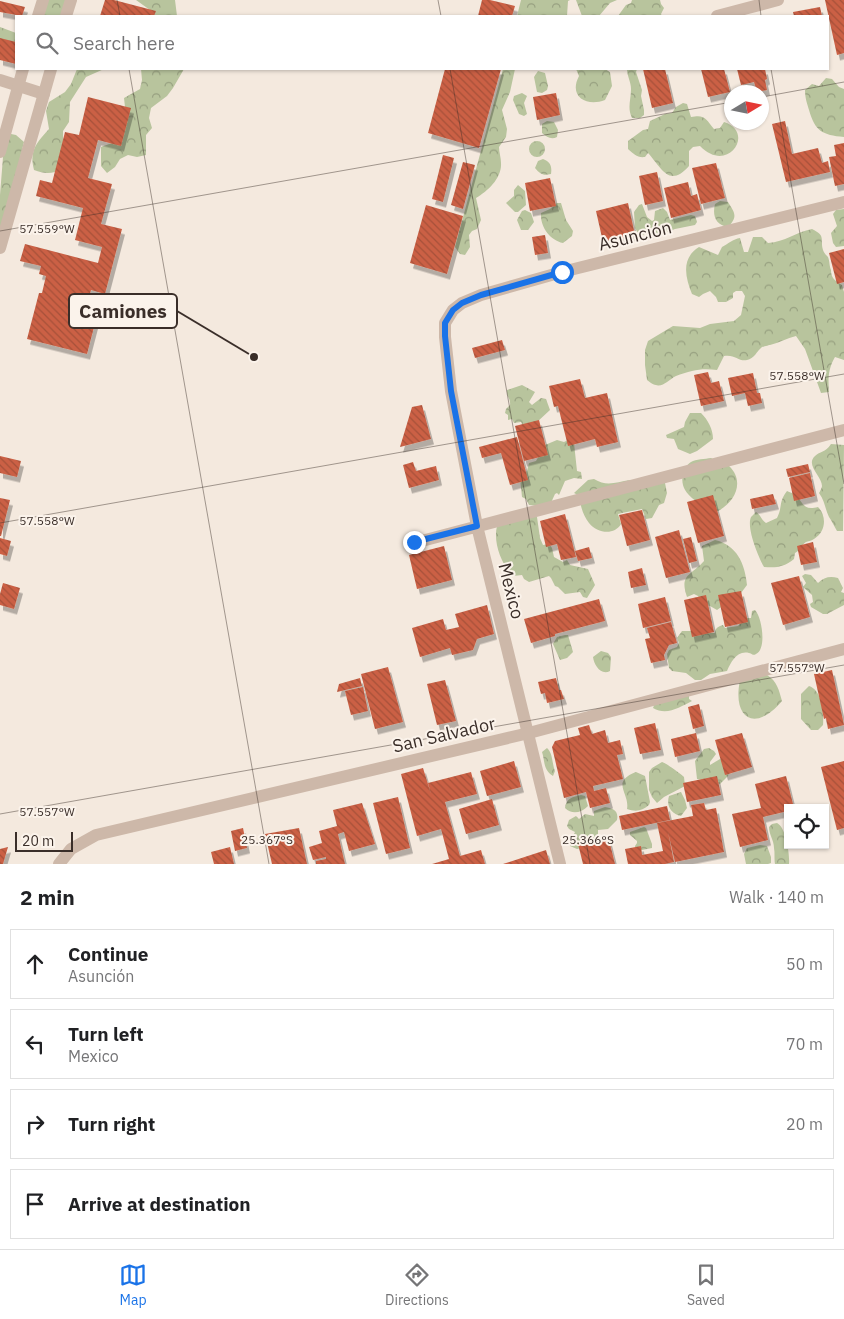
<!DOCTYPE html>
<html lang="en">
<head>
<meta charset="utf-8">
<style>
	body { margin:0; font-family:"IBM Plex Sans",sans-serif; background:#f6f6f6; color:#202124 }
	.controls { position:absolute; right:15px; bottom:15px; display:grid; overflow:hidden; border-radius:0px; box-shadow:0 1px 4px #0004 }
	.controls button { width:45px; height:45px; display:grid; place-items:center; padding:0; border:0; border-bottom:1px solid #e0e0e0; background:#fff; color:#202124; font:25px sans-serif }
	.compass { position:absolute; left:724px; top:85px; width:45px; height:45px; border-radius:50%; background:#fff; box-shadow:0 1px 4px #0004; rotate:80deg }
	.scale { position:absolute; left:15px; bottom:12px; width:58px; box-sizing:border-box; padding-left:5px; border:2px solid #3a2e29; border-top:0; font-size:14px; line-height:18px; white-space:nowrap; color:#3a2e29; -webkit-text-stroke:4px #fbf3eb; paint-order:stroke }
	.stop { position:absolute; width:15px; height:15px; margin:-11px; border:4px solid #1a73e8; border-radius:50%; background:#fff }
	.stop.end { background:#1a73e8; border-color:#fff; box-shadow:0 1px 5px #0008 }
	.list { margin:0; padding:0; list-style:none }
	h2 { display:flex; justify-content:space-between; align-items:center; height:65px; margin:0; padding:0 20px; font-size:21px }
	h2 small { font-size:16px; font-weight:400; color:#757577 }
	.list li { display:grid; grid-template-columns:32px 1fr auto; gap:15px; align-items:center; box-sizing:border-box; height:70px; margin:0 10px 10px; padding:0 10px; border:1px solid #e0e0e0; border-radius:0px }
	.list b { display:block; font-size:19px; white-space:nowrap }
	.list p { margin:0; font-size:16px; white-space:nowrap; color:#757577 }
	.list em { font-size:16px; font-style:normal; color:#757577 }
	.icon { flex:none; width:28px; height:28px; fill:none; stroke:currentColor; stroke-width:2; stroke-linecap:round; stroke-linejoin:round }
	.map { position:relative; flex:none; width:844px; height:864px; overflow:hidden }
	.search { position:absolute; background:#fff; box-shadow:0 1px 4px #0004; left:15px; right:15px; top:15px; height:55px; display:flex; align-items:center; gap:12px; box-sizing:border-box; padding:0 18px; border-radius:0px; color:#757577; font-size:19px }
	.sheet { height:385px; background:#fff }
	nav { display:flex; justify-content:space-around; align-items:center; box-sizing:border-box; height:70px; border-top:1px solid #e0e0e0; background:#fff; font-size:14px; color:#757577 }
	nav a { display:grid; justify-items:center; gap:2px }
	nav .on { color:#1a73e8 }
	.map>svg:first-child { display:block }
	.forest { fill:url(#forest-crowns) }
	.building { fill:url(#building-back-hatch); filter:url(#shadow) }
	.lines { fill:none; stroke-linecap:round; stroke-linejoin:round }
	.minor { stroke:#cdb8a9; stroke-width:12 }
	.tertiary { stroke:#cdb8a9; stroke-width:12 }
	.route { stroke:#1a73e8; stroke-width:6 }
	.ticks { fill:none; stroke:#3a2e29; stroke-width:1; stroke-opacity:0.45 }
	.labels { text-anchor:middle; stroke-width:4; stroke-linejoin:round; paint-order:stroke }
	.street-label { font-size:18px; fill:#3a2e29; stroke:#fbf3eb }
	.ticks-label { font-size:12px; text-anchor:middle; fill:#3a2e29; stroke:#fbf3eb; stroke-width:4; stroke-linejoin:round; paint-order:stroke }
	.leader { fill:none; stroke:#3a2e29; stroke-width:2 }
	.callout-dot { fill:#3a2e29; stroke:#fbf3eb; stroke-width:2 }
	.callout { fill:#fbf3eb; stroke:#3a2e29; stroke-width:2 }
	.callout-label { font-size:19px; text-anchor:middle; font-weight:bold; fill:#3a2e29 }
</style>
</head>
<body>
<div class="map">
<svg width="844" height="864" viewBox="0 0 844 864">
	<defs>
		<pattern id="forest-crowns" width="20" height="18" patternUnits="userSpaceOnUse" patternTransform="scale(1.25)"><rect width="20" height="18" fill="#b8c49d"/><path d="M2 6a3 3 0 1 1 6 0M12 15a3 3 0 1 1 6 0" fill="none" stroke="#97a080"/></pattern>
		<pattern id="building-back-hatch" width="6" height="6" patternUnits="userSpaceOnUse" patternTransform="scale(1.25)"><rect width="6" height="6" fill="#cb6145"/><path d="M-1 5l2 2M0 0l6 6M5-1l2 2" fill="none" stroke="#a6503a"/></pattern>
		<filter id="shadow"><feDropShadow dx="3" dy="5.5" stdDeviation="0" flood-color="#0004"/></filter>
	</defs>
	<rect width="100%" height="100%" fill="#f4e9de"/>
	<!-- forest -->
	<path class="forest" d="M 44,0 L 77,0 L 68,16 L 41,16 Z
		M 136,0 L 175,0 L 177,16 L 152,16 L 150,10 Z
		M 521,0 L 570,0 L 568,1 L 567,16 L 517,16 Z
		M 576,0 L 617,0 L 610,3 L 599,16 L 582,16 Z
		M 632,0 L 660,0 L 661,4 L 664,8 L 661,14 L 662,16 L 618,16 L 626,5 L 631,3 Z
		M 0,27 L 16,33 L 16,45 L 0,39 Z
		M 77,69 L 104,69 L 86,77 L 70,102 L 69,122 L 63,131 L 63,169 C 52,174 45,174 34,170 C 29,151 36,143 49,129 L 46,111 L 49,102 L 65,92 L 71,84 Z
		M 141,69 L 184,69 L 173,88 L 167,96 L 151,108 L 149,118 L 152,128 L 146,135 L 146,155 L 137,157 L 128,155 L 120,159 L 115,167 L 107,173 L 101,166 L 101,147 L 120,140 L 125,107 L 124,98 L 140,89 L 142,80 Z
		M 503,69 L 515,69 L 510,92 L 502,110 L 507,129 L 506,137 L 499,147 C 499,152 501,158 501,163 C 502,178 488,191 476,198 L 481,220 L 477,229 L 472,231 L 469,235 L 470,247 L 465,255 L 460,254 L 455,247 Z
		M 576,69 L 605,69 L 610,72 L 612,86 L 605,100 C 587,107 568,97 579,76 Z
		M 627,69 L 637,69 L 636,72 L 642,90 L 641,96 L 644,110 L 644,115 L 640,118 L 632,118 C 627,108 631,100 631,89 C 631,82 627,76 627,69 Z
		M 538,71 L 545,73 L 548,86 L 547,90 L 542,93 L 537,92 L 534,77 Z
		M 826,78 L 832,79 L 839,87 L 844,89 L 844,137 C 822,135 815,131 809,110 C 807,103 805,98 805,90 L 812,84 L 819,86 Z
		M 522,93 L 527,96 L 524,103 L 527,114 L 524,116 L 519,114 L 513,100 L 514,96 Z
		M 683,103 L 687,104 L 691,117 C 705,114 706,119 714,129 L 720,128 L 724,122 C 756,132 728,175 700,146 L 693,147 L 689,151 L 689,166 C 669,189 661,167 648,153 L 645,157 C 637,158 634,154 628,149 L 628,141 L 643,130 L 648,129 L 650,121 L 665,114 L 672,113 L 676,107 Z
		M 547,121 L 554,122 L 558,130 L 557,137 C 551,140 547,137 542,133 L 542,124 Z
		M 11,134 L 16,135 L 24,142 L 0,239 L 0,195 L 3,157 L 1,148 Z
		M529 149a8 8 0 1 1 16 0a8 8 0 1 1-16 0Z
		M 543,159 C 551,162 552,167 551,174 C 543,176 540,174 535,168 L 538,161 Z
		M 518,185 L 525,191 L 526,205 L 518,212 L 515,212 L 506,203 L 514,196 L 514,190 Z
		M 720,201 L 728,202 C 735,213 738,217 728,227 C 716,225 712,216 715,204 Z
		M 557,203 L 561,203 L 566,220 L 573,231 L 572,236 L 563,243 C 550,240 540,227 541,213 L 550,209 Z
		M 642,204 L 647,217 L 652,221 L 654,220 L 655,211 L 663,208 L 667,212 L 670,220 L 691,215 L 695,216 L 697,222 L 695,225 L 675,229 L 665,233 L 658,234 L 652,230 L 647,234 L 639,235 L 635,228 L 634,212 L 639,205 Z
		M 844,209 L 844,246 L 836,247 L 833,243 L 831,233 L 837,226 L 833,214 L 836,210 Z
		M 525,210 L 531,213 L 534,222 L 528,230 L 521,230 L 517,220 L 522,211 Z
		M 812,229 C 826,236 820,238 823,250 C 824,253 826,255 828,257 C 830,262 829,265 831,270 C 831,278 835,281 842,285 L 844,292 L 844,360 L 835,357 C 828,369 828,379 829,392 L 821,393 L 805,349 L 796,336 C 787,338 779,343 770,345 C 769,345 763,347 762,347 C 757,351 754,359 747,360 C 739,362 735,354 724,356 L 717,370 C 708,369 700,369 692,371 C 687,372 681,374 676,376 C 666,381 661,392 647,380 L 645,365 L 645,350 L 648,341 L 673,326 L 700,328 L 710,324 L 734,321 L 741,315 L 745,296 L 742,291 L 736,291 L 733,293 L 733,298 L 726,302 L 718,302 L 716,297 L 710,291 L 703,294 L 699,297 L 692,294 C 685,277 681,258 699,247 L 718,255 L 722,247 C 728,244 733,239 740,238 L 744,252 L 748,252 L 753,237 L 762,237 L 768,243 C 785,242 796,232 812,229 Z
		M 522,385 L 535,392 L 529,402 L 532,405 L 541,398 L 546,399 L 550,410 L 536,423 L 523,426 L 521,422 L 514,423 L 512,419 L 508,420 L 508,415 L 505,413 L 506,409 L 510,405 C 511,399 506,396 507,390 Z
		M 690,413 L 701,413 C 708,420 713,429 713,439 L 697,451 L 690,454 L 678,449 L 674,439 L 667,438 L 666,435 L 684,427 L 685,422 Z
		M 557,440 L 564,442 L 568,440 L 574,443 L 577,471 L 581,472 L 582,479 L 574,478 L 565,481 L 559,495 L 557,493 L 555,494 L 549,507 L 529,505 L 526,499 L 522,497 L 520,478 L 527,471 L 529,463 L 536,461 L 545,445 Z
		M 831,444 L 844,445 L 843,531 L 837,531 C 834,526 832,521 829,517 C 825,509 825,501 819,493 C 820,492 822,487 822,486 C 822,476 805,465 815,456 C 820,451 825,453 831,444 Z
		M 711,458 C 716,461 726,462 729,466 C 746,482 734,504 716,512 C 701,504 678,495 683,474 C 684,470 687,464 691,462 C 696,459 705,459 711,458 Z
		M 594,479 C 607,487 616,482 630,480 L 636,484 L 665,483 L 667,493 L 664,503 L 659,505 L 652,518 L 646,519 L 642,509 L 622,513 L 618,514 L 621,524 C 614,536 597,533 589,523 C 583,515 580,506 580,496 L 574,493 L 588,480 Z
		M 787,491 C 789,492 792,493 794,494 C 804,502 802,511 818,507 C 827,516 826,532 814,539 C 811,541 808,541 806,542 C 801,545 801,550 795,553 L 794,559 C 784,567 777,568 764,567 C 759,558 746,528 751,517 C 752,516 755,513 756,512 C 761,515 761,520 766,523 L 777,518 C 783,506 778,503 787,491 Z
		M 531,513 L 537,517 L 540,538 L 543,545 L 549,544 L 552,548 L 554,557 L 563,562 L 567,560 L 570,565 L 588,569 L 595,585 L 587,598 L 583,597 L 580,592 L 565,594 L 558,587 L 555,586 L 551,578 L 549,576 L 529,582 L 524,579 L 522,575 L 513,576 C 501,564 493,542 497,526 Z
		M 715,540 C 737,545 745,564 747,585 L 741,593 L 717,610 L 710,606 L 705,605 L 698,596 L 694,594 L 687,597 C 679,574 691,576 704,561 L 702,546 Z
		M 805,574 L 811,575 L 818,583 C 824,577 830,576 838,578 L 843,588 L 841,592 L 844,593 L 844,605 L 827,614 L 823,614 L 811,607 L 810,604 L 813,602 L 812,595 L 803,587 L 806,583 L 802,576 Z
		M 755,610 C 762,617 767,649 756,654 C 753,656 753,654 749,653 C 737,650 731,662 727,671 L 710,674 L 701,680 L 695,680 L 686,673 L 672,671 L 669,668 L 667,654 L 669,650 L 677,647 L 679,643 L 677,638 L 682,631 L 707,631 L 711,633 L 715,633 C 715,628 719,626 723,625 L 725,628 L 738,626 L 745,618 L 751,618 L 752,611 Z
		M 565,635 L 568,635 L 573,652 L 567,658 L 560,660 L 553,644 L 557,637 Z
		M 601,651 L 608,653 L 611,657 L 610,671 C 601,676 594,665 593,657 Z
		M 767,675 C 777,681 779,690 782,701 C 755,733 732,719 740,680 Z
		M 809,686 C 822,690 824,713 823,725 L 818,730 L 811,730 L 801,719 L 801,694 Z
		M 689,692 L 689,699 L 692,701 C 680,707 667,716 653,708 L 655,703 Z
		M 547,748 C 553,753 552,764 555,771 L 553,776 C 543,770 545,761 542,752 Z
		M 709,748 L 714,751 L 716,754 L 710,762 L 710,765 L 720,759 L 724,761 L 730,769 L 728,776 L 720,784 L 697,779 L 695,761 L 704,749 Z
		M 662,762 C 666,763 681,774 684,777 L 685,786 L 664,797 L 657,803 L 652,797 L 649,790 L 649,772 L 652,768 Z
		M 636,772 L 645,776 L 650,802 L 649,805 C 642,811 636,812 627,809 C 630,793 610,782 636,772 Z
		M 681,792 L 685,800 L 687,808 L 681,816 C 671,814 666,806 669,796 Z
		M 581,795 L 585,796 L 588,806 C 581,813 572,815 565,808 C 566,798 573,797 581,795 Z
		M 605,807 C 613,808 619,811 617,820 L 608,829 L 598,830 L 598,836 L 591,843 L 585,841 L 582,848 L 577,849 L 570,846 L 568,838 L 570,836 L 573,836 L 575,832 L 569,829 L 567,826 L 569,820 L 576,816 L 579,819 L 585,814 L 594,816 L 594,811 Z
		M 777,823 C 786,827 790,855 789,864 L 775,864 C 774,858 775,853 774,848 C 774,840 769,835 769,827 L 772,824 Z
		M 644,827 L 646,828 L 652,844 L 652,848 L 637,851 L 635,850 L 635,846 L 637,843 L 637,841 L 630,835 L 630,832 Z
		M 760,845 L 767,846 L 771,857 L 771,863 L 768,864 L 746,864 L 744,854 L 747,848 Z"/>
	<!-- building -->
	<path class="building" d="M 105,0 L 114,0 L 156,11 L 154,16 L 100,16 Z
		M 482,0 L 490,0 L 515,6 L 512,16 L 478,16 Z
		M 825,0 L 844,0 L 844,53 L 837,55 Z
		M 0,1 L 25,7 L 22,16 L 0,12 Z
		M 820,7 L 822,16 L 794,16 L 793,12 Z
		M 0,38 L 16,42 L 16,64 L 0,60 Z
		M 445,69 L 501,69 L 479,148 L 428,133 Z
		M 643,69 L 665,69 L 673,103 L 652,108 Z
		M 701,69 L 724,69 L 730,92 L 708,97 Z
		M 737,69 L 765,69 L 767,79 L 765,80 L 767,90 L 757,92 L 754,82 L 741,85 Z
		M 556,93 L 560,115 L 537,120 L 533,97 Z
		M 88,97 L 131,108 L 121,146 L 98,140 L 88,178 L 112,184 L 101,224 L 122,229 L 105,294 L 91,290 L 87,305 L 99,308 L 87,354 L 27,339 L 39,293 L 42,293 L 46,276 L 39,274 L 41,266 L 20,261 L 25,244 L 98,263 L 102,247 L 75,240 L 83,208 L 36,196 L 40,180 L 52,183 L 65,132 L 79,135 Z
		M 785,121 L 792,154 L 818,148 L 822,163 L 828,161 L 830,172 L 786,182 L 772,124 Z
		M 844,143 L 844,184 L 835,186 L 829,157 L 836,156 L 834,145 Z
		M 443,155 L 454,158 L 443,202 L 432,199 Z
		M 463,162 L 475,165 L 463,209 L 451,205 Z
		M 716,163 L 725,198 L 701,204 L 692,168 Z
		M 657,172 L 663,201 L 645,205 L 639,176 Z
		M 550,178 L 556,206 L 530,211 L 525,183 Z
		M 688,182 L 691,196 L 697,194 L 701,210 L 671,218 L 664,188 Z
		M 628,203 L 635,235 L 603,242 L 596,211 Z
		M 426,205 L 463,216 L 447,274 L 410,263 Z
		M 545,235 L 548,253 L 535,255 L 532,237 Z
		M 844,249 L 844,282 L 837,284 L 829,253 Z
		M 502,340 L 505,350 L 475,358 L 472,348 Z
		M 708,372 L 711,383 L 719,381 L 724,401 L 701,406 L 694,375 Z
		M 753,373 L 757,393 L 760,393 L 762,403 L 748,406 L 745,393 L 732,396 L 728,378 Z
		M 580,379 L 585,398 L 607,393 L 618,442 L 597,447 L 595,439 L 568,446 L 558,406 L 554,407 L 549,386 Z
		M 422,405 L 431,439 L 400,447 L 412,407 Z
		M 539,420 L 548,455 L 524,461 L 515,426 Z
		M 517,437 L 528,480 L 510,485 L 501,453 L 482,458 L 479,447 Z
		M 0,456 L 21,461 L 17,477 L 0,473 Z
		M 413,462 L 416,471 L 436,466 L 439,480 L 409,488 L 403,465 Z
		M 808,464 L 810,472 L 788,477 L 786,469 Z
		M 810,473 L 815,496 L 794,501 L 789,478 Z
		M 773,494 L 776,504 L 752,509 L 750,499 Z
		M 713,495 L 724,536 L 698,543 L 687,502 Z
		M 0,498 L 10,500 L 1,536 L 0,536 Z
		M 642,510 L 650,540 L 627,546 L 619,515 Z
		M 565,514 L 576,557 L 561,560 L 557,544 L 546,547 L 540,521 Z
		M 679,530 L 690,572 L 666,578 L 655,537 Z
		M 691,537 L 697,561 L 689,563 L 683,539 Z
		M 0,538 L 11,541 L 7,556 L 0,554 Z
		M 813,542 L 817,562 L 801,565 L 797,546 Z
		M 444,546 L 452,580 L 417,589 L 409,555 Z
		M 589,547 L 592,558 L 578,561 L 575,551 Z
		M 642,568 L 646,585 L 631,588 L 628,572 Z
		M 799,576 L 810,617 L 783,625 L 771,583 Z
		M 3,583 L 20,588 L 14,609 L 0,605 L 0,594 Z
		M 741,591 L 748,622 L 725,627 L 718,595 Z
		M 706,595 L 714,632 L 692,637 L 684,600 Z
		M 665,597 L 671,621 L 643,628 L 638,604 Z
		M 599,599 L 605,621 L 555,634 L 555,636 L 531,643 L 524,619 Z
		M 487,605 L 494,634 L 477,639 L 473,650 L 452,655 L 450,648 L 420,657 L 412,628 L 443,619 L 446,630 L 459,627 L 455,614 Z
		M 671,622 L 677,643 L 669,645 L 664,655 L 665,660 L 651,663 L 645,639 L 650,638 L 647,628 Z
		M 388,667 L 403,722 L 375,729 L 361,674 Z
		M 832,670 L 844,725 L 828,729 L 826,718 L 824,719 L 814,674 Z
		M 360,678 L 362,686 L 337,692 L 339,684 Z
		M 556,678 L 559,690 L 561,690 L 564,699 L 547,703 L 545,693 L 541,694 L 538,682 Z
		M 445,680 L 456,721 L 437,725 L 427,684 Z
		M 363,687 L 368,711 L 351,715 L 345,691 Z
		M 699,704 L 704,726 L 693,729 L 688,707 Z
		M 655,723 L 661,750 L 640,754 L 634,728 Z
		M 589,725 L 592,734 L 605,730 L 608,743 L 620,740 L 623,754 L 617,755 L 623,779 L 593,786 L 594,791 L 606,788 L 610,803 L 590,808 L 586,792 L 564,798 L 552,747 L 555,741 L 580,735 L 578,728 Z
		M 696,733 L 700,751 L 675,757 L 671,739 Z
		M 742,733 L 752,767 L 725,775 L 715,740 Z
		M 514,761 L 521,787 L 487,796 L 480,771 Z
		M 844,761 L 844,828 L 837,830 L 821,767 Z
		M 423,768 L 431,794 L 428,783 L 471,772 L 477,794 L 445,802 L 460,856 L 481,850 L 485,864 L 432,864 L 449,859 L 441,829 L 417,836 L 401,774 Z
		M 717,776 L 721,795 L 687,802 L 683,783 Z
		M 786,776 L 794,808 L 788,808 L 788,811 L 763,817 L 768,840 L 740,847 L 732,814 L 761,808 L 755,784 Z
		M 398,797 L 410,848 L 386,854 L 373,803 Z
		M 492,799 L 499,825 L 466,834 L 459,809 Z
		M 362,803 L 375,844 L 349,851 L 344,832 L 338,834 L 345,864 L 316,864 L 316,861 L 326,859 L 326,857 L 313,860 L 309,847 L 322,843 L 319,831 L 337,826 L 333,810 Z
		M 704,803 L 706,810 L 716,808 L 724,852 L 675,862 L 668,832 L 674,862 L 665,864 L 628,864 L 625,849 L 641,846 L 642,855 L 663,851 L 657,823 L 693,816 L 691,805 Z
		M 667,806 L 670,820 L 622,830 L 619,816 Z
		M 243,828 L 247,848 L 235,851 L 231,831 Z
		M 299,828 L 307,864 L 272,864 L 265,834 Z
		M 608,836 L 615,864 L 583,864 L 578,844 Z
		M 8,847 L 3,864 L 0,864 L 0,849 Z
		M 230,847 L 234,864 L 214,864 L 211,852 Z
		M 546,850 L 550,864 L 503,864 Z"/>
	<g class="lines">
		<!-- minor -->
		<path class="minor" d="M 717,16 L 778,0
			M 0,80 L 44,94
			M 414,543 L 844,430
			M 560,864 L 477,526 L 451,391 L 445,337 L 445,323 L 453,310 L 462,303 L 481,295 L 562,272 L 844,202"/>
		<!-- tertiary -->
		<path class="tertiary" d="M 38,16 L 43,0
			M 66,16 L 71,0
			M 0,152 L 23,69
			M 0,248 L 51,69
			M 59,864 L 71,849 L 96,835 L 529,733 L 844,649"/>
	</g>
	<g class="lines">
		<!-- route -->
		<path class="route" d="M 414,542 L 477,526 L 451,391 L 445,336 L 445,323 L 453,310 L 462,303 L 481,295 L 562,272"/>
	</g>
	<!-- ticks -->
	<path class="ticks" d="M 117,0 L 120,16M 438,0 L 441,16M 759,0 L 761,16M 129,69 L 269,864M 450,69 L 590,864M 771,69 L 844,484M 762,97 L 844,82M 0,231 L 732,102M 0,523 L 844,374M 0,814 L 844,665"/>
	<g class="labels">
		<!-- street labels -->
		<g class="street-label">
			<text transform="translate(635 236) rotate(-14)" y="6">Asunción</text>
			<text transform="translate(511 591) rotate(76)" y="6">Mexico</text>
			<text transform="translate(444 735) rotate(-13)" y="6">San Salvador</text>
		</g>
	</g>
	<g class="ticks-label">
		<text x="47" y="233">57.559°W</text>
		<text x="797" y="380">57.558°W</text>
		<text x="47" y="525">57.558°W</text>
		<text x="797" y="672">57.557°W</text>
		<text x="47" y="816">57.557°W</text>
		<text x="267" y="844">25.367°S</text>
		<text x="588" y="844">25.366°S</text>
	</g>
	<!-- callouts -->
	<path class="leader" d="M254 357L177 311"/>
	<circle class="callout-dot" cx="254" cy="357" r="5"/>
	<rect class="callout" x="69" y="294" width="108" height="34" rx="5"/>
	<g class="callout-label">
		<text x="123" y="318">Camiones</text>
	</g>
</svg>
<div class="controls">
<button><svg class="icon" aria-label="locate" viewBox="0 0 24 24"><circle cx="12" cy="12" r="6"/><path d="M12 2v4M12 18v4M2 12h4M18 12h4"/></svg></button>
</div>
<svg class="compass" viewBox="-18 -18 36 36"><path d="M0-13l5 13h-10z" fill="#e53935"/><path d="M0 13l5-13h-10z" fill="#757577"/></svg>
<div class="scale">20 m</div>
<div class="stop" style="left:562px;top:272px"></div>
<div class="stop end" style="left:414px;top:542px"></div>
<div class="search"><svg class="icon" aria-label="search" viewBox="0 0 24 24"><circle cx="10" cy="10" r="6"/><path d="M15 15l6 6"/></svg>Search here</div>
</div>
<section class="sheet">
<h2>2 min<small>Walk · 140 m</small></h2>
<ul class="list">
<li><svg class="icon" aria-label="ahead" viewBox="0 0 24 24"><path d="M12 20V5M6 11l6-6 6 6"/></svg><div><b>Continue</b><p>Asunción</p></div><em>50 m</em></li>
<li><svg class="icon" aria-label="left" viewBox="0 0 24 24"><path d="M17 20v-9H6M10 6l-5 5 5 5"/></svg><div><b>Turn left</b><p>Mexico</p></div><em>70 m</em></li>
<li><svg class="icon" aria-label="right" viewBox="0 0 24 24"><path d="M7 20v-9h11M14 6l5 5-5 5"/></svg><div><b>Turn right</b></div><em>20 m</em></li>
<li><svg class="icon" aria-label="arrive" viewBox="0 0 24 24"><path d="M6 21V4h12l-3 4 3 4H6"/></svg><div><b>Arrive at destination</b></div></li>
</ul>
</section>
<nav>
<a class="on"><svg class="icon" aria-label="map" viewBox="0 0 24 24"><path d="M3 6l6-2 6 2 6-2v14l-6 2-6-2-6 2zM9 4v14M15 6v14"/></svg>Map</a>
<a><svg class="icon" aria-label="directions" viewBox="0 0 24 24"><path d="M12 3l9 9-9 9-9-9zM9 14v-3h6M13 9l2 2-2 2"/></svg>Directions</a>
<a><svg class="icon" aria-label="saved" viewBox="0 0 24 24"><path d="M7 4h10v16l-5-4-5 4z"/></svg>Saved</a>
</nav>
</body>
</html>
